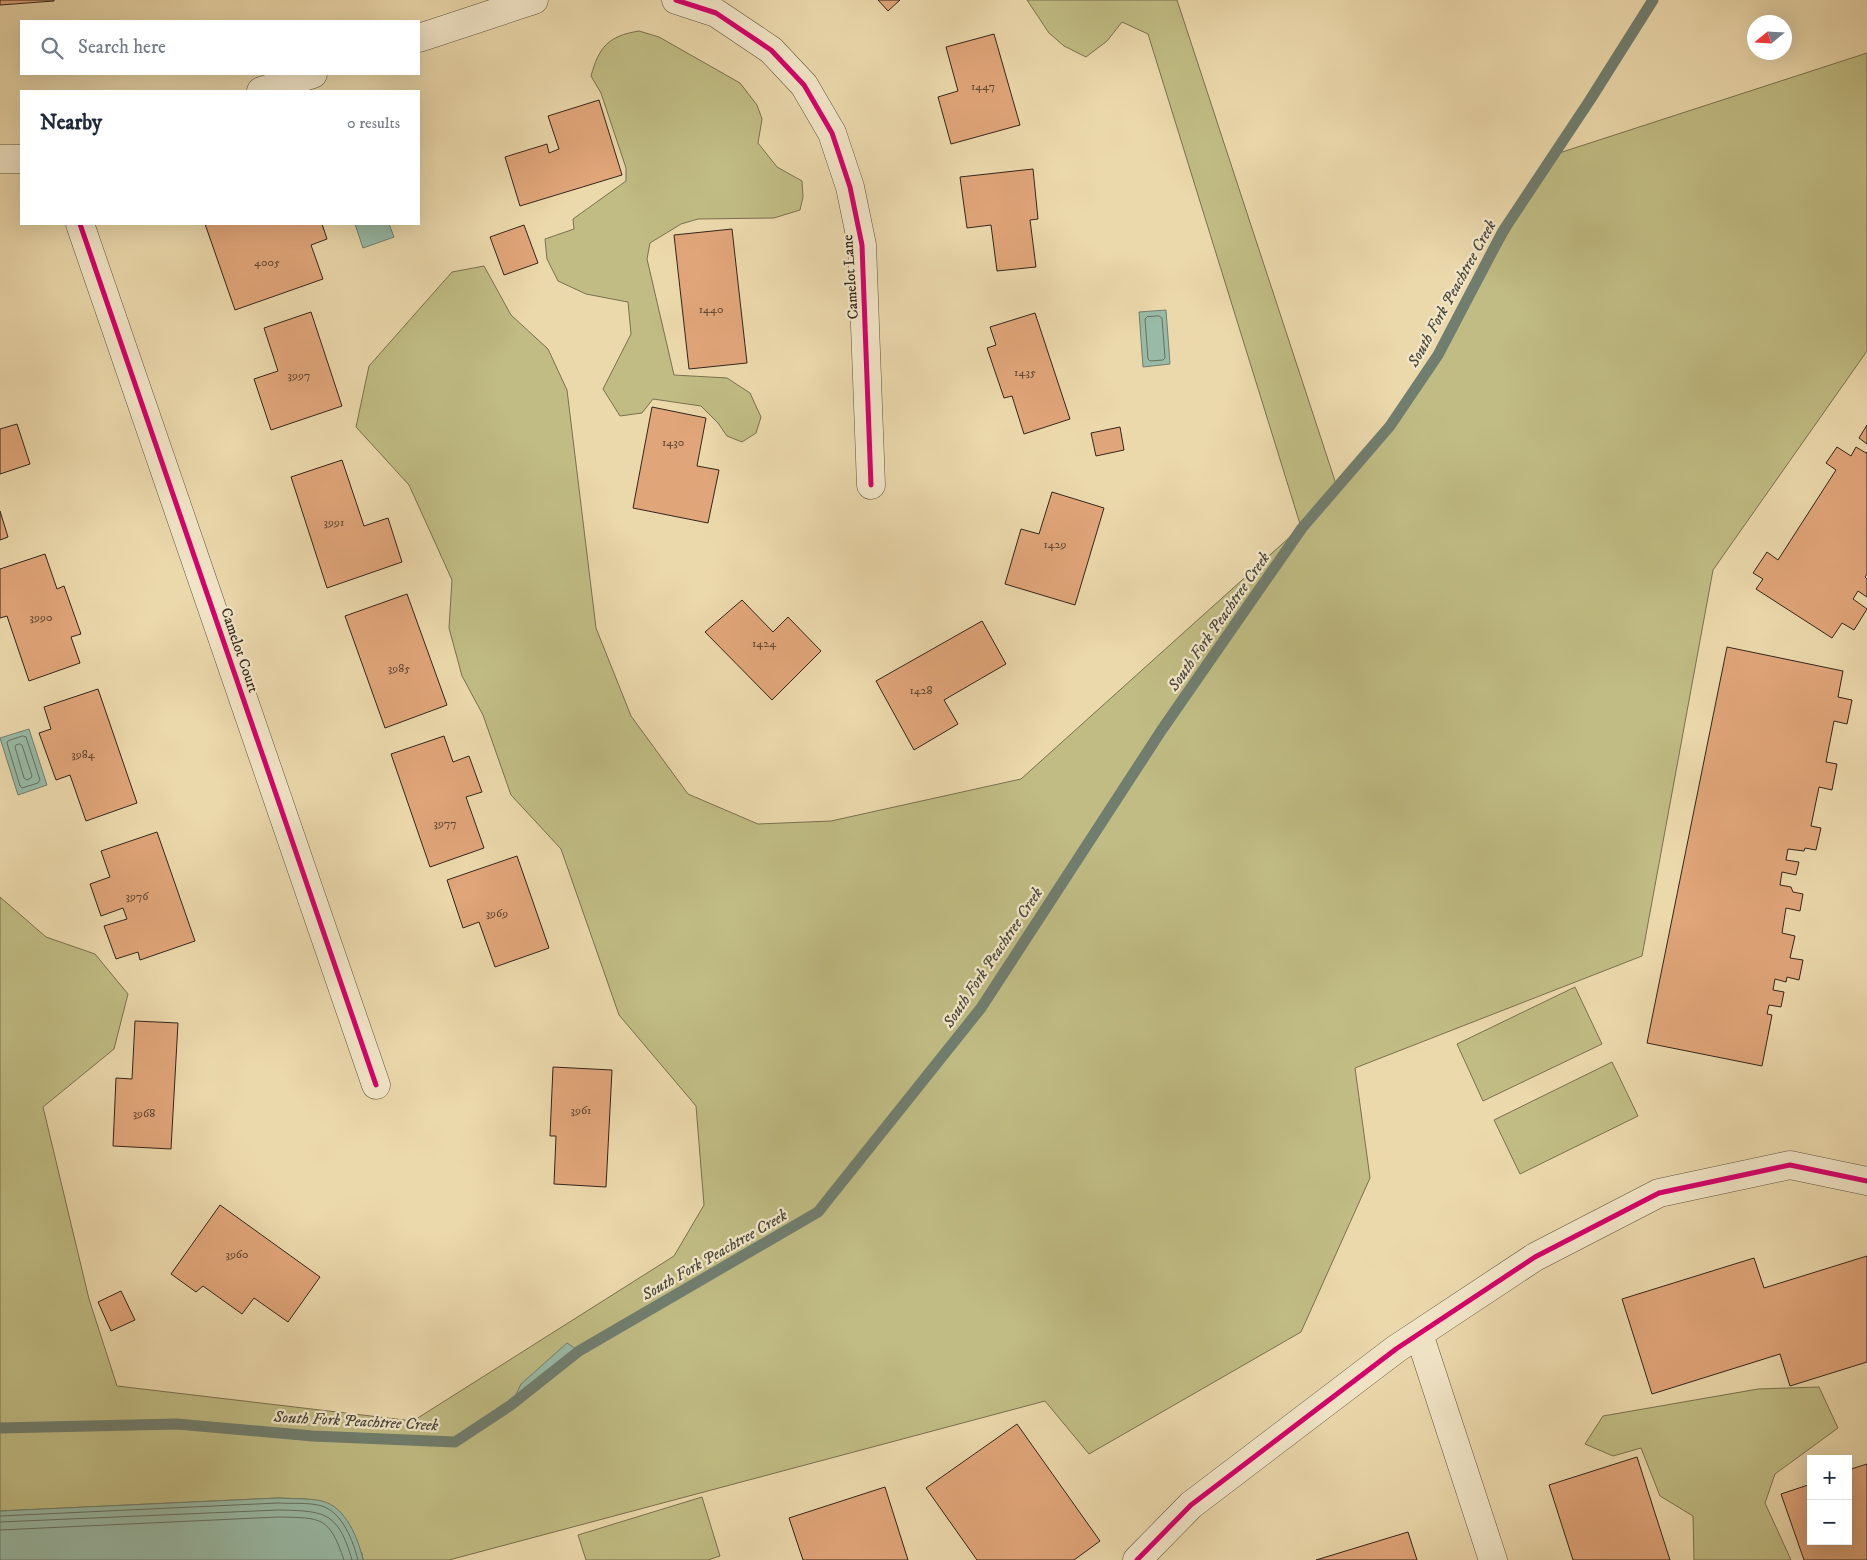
<!DOCTYPE html>
<html lang="en">
<head>
<meta charset="utf-8">
<style>
	body { margin:0; font-family:"IM FELL DW Pica",serif; background:#f2f2f3; color:#1f2937 }
	.controls { position:absolute; right:15px; bottom:15px; display:grid; overflow:hidden; border-radius:0px; box-shadow:0 5px 20px #0002 }
	.controls button { width:45px; height:45px; display:grid; place-items:center; padding:0; border:0; border-bottom:1px solid #e0e1e3; background:#fff; color:#1f2937; font:25px sans-serif }
	.compass { position:absolute; left:1747px; top:15px; width:45px; height:45px; border-radius:50%; background:#fff; box-shadow:0 5px 20px #0002; rotate:252deg }
	.list { margin:0; padding:0; list-style:none }
	h2 { display:flex; justify-content:space-between; align-items:center; height:65px; margin:0; padding:0 20px; font-size:21px }
	h2 small { font-size:16px; font-weight:400; color:#747a83 }
	.icon { flex:none; width:28px; height:28px; fill:none; stroke:currentColor; stroke-width:2; stroke-linecap:round; stroke-linejoin:round }
	.map { position:relative; flex:none; width:1867px; height:1560px; overflow:hidden }
	.search { position:absolute; background:#fff; box-shadow:0 5px 20px #0002; left:20px; top:20px; width:400px; height:55px; display:flex; align-items:center; gap:12px; box-sizing:border-box; padding:0 18px; border-radius:0px; color:#747a83; font-size:19px }
	.panel { position:absolute; background:#fff; box-shadow:0 5px 20px #0002; left:20px; top:90px; width:400px; height:135px; border-radius:0px }
	.map>svg:first-child { display:block }
	.green { fill:#c0bc83; stroke:#7a7050 }
	.water { fill:#99baa6; stroke:#707e6f }
	.lines { fill:none; stroke-linecap:round; stroke-linejoin:round }
	.shore { stroke:#667061; stroke-width:1 }
	.stream { stroke:#707e6f; stroke-width:11 }
	.building { fill:#e0a579; stroke:#33251c }
	.street-casing { stroke:#615240; stroke-width:29 }
	.street { stroke:#f2e6c8; stroke-width:28 }
	.cycleway-casing { stroke:#f2e6c8; stroke-width:8 }
	.cycleway { stroke:#d6006c; stroke-width:5 }
	.labels { text-anchor:middle; stroke-width:4.5; stroke-linejoin:round; paint-order:stroke }
	.number-label { font-size:12px; fill:#5e4533 }
	.street-label { font-size:15px; fill:#33251c; stroke:#f2e6c8 }
	.water-label { font-size:16px; font-style:italic; fill:#4c4a3e; stroke:#f2e6c8 }
</style>
</head>
<body>
<div class="map">
<svg width="1867" height="1560" viewBox="0 0 1867 1560">
	<rect width="100%" height="100%" fill="#ebd8ab"/>
	<filter id="stains"><feTurbulence type="fractalNoise" baseFrequency=".004" numOctaves="4"/><feColorMatrix values="0 0 0 0 .2 0 0 0 0 .09 0 0 0 0 .02 0 0 0 .5 -.17"/></filter>
	<radialGradient id="worn" r=".72"><stop offset=".6" stop-color="#630" stop-opacity="0"/><stop offset="1" stop-color="#630" stop-opacity=".3"/></radialGradient>
	<!-- green -->
	<path class="green" d="M 1027,0 L 1177,0 L 1337,487 L 1390,426 L 1438,355 L 1553,155 L 1867,53 L 1867,351 L 1713,570 L 1642,956 L 1355,1068 L 1370,1178 L 1301,1332 L 1089,1454 L 1045,1401 L 449,1560 L 363,1560 L 362,1553 L 307,1499 L 278,1498 L 0,1511 L 0,897 L 46,937 L 95,954 L 128,994 L 114,1049 L 43,1107 L 89,1299 L 117,1386 L 413,1421 L 674,1256 L 704,1205 L 696,1106 L 619,1015 L 561,849 L 511,795 L 483,715 L 462,676 L 449,628 L 452,580 L 409,485 L 356,427 L 369,366 L 452,272 L 484,266 L 511,315 L 548,349 L 567,390 L 596,628 L 631,716 L 688,794 L 758,824 L 831,821 L 1021,779 L 1301,527 L 1148,34 L 1122,22 L 1107,41 L 1086,57 L 1064,46 L 1049,33 Z
		M 639,31 L 659,37 L 740,83 L 757,105 L 762,119 L 758,143 L 777,167 L 802,181 L 803,197 L 800,210 L 774,218 L 698,219 L 681,224 L 650,243 L 647,259 L 674,375 L 727,378 L 750,393 L 761,417 L 756,433 L 742,442 L 727,436 L 718,423 L 701,406 L 653,399 L 642,413 L 620,416 L 603,389 L 631,334 L 628,302 L 586,294 L 558,281 L 547,259 L 545,239 L 574,229 L 573,219 L 626,181 L 626,168 L 601,93 L 591,76 C 599,47 608,36 639,31 Z
		M 1575,987 L 1602,1044 L 1483,1101 L 1457,1044 Z
		M 1612,1062 L 1638,1116 L 1520,1174 L 1494,1120 Z
		M 1819,1387 L 1838,1428 L 1775,1474 L 1765,1503 L 1791,1560 L 1694,1560 L 1693,1516 L 1660,1496 L 1641,1448 L 1613,1456 L 1585,1444 L 1603,1416 L 1758,1389 Z
		M 702,1497 L 720,1556 L 708,1560 L 586,1560 L 578,1535 Z"/>
	<!-- water -->
	<path class="water" d="M 355,224 L 389,224 L 394,237 L 363,248 Z
		M 1166,310 L 1170,364 L 1143,367 L 1139,312 Z
		M 29,729 L 47,785 L 18,795 L 0,738 Z
		M 567,1343 L 579,1351 L 511,1405 L 521,1384 Z
		M 278,1498 C 293,1499 308,1498 322,1501 C 346,1507 358,1538 363,1560 L 0,1560 L 0,1511 Z"/>
	<g class="lines">
		<!-- shore -->
		<path class="shore" d="M 1159,316 L 1162,318 L 1165,358 L 1163,360 L 1150,361 L 1148,359 L 1145,319 L 1147,317 Z
			M 23,736 L 26,737 L 40,780 L 38,783 L 22,788 L 20,786 L 7,743 L 8,741 Z
			M 20,744 L 22,745 L 32,776 L 31,778 L 27,780 L 24,778 L 15,747 L 16,745 Z
			M 0,1516 L 278,1503 C 292,1504 308,1502 322,1506 C 343,1513 353,1541 358,1560
			M 0,1522 L 278,1510 C 324,1511 338,1511 352,1560
			M 0,1530 L 278,1517 C 322,1518 329,1516 344,1560"/>
		<!-- stream -->
		<path class="stream" d="M 0,1428 L 177,1424 L 313,1436 L 455,1442 L 511,1405 L 579,1351 L 818,1212 L 981,1008 L 1161,731 L 1302,528 L 1390,426 L 1438,355 L 1503,231 L 1590,100 L 1653,0"/>
	</g>
	<!-- building -->
	<path class="building" d="M 0,0 L 54,0 L 54,1 L 0,5 Z
		M 878,0 L 900,0 L 888,11 Z
		M 994,34 L 1020,125 L 951,144 L 938,97 L 958,91 L 946,47 Z
		M 599,100 L 622,175 L 520,206 L 505,157 L 547,144 L 549,153 L 559,149 L 548,116 Z
		M 1033,169 L 1038,219 L 1030,220 L 1036,267 L 997,271 L 991,225 L 967,228 L 960,177 Z
		M 205,224 L 322,224 L 327,239 L 311,245 L 323,279 L 235,310 Z
		M 524,225 L 538,263 L 504,275 L 490,237 Z
		M 732,229 L 747,363 L 689,369 L 674,235 Z
		M 311,312 L 342,406 L 271,430 L 254,379 L 278,371 L 264,328 Z
		M 1035,313 L 1070,419 L 1024,434 L 1012,396 L 1004,398 L 987,348 L 996,345 L 990,327 Z
		M 652,407 L 706,418 L 697,466 L 719,470 L 708,523 L 633,508 Z
		M 17,424 L 30,464 L 0,474 L 0,429 Z
		M 1867,425 L 1867,444 L 1859,438 Z
		M 1120,427 L 1124,450 L 1096,456 L 1091,433 Z
		M 1837,447 L 1851,456 L 1856,447 L 1866,453 L 1867,452 L 1867,574 L 1865,577 L 1867,579 L 1867,597 L 1858,591 L 1853,599 L 1867,609 L 1854,630 L 1842,623 L 1832,638 L 1756,589 L 1763,579 L 1753,573 L 1767,552 L 1778,560 L 1836,470 L 1826,463 Z
		M 342,460 L 364,526 L 388,518 L 402,562 L 327,588 L 291,477 Z
		M 1052,492 L 1104,508 L 1075,605 L 1005,584 L 1021,529 L 1039,534 Z
		M 0,511 L 8,537 L 0,540 Z
		M 45,554 L 57,589 L 64,586 L 81,634 L 71,637 L 80,663 L 29,681 L 7,616 L 0,618 L 0,569 Z
		M 407,594 L 447,705 L 385,728 L 345,616 Z
		M 742,600 L 773,632 L 788,617 L 821,651 L 772,700 L 705,632 Z
		M 982,621 L 1006,664 L 944,700 L 958,724 L 914,750 L 876,681 Z
		M 1727,647 L 1843,671 L 1838,697 L 1852,700 L 1847,724 L 1834,721 L 1826,762 L 1837,764 L 1832,790 L 1819,787 L 1811,826 L 1821,828 L 1816,850 L 1805,848 L 1804,851 L 1788,849 L 1786,860 L 1799,862 L 1796,875 L 1782,872 L 1780,885 L 1791,887 L 1793,892 L 1803,894 L 1800,911 L 1786,908 L 1782,933 L 1795,936 L 1790,958 L 1803,960 L 1799,980 L 1787,977 L 1786,982 L 1775,979 L 1773,990 L 1784,992 L 1781,1007 L 1769,1005 L 1767,1014 L 1772,1015 L 1762,1066 L 1647,1043 Z
		M 98,689 L 137,803 L 86,821 L 70,775 L 56,780 L 39,733 L 51,729 L 44,707 Z
		M 444,736 L 453,762 L 469,756 L 482,792 L 466,797 L 484,848 L 430,867 L 391,754 Z
		M 157,832 L 195,941 L 140,960 L 138,952 L 116,959 L 104,926 L 127,919 L 123,908 L 101,916 L 90,884 L 110,877 L 101,851 Z
		M 517,856 L 549,948 L 495,967 L 479,922 L 463,928 L 447,880 Z
		M 135,1021 L 178,1023 L 171,1149 L 113,1146 L 116,1078 L 132,1079 Z
		M 553,1067 L 612,1070 L 606,1187 L 554,1184 L 556,1136 L 550,1136 Z
		M 220,1205 L 320,1277 L 288,1322 L 254,1298 L 242,1314 L 203,1286 L 196,1292 L 171,1274 Z
		M 1867,1256 L 1867,1362 L 1790,1386 L 1780,1354 L 1652,1394 L 1622,1299 L 1754,1258 L 1764,1288 Z
		M 121,1291 L 135,1320 L 111,1331 L 98,1302 Z
		M 1017,1424 L 1100,1541 L 1074,1560 L 977,1560 L 926,1488 Z
		M 1637,1457 L 1670,1560 L 1573,1560 L 1549,1485 Z
		M 1867,1464 L 1867,1560 L 1804,1560 L 1781,1494 L 1811,1484 L 1811,1541 L 1848,1541 L 1848,1470 Z
		M 885,1487 L 908,1560 L 803,1560 L 789,1518 Z
		M 1408,1532 L 1417,1560 L 1316,1560 Z"/>
	<g class="lines">
		<!-- street casing -->
		<g class="street-casing">
			<path id="street" d="M 676,0 L 716,13 L 771,50 L 804,85 L 832,133 L 850,187 L 862,245 L 871,485
				M 419,38 L 534,0
				M 261,91 L 313,74
				M 0,159 L 21,159
				M 80,224 L 376,1085
				M 1419,1334 L 1493,1560
				M 1137,1560 L 1191,1505 L 1396,1349 L 1535,1257 L 1659,1193 L 1790,1165 L 1867,1181"/>
		</g>
		<!-- street -->
		<use href="#street" class="street"/>
		<!-- cycleway casing -->
		<g class="cycleway-casing">
			<path id="cycleway" d="M 676,0 L 716,13 L 771,50 L 804,85 L 832,133 L 850,187 L 862,245 L 871,485
				M 80,224 L 376,1085
				M 1137,1560 L 1191,1505 L 1396,1349 L 1535,1257 L 1659,1193 L 1790,1165 L 1867,1181"/>
		</g>
		<!-- cycleway -->
		<use href="#cycleway" class="cycleway"/>
	</g>
	<g class="labels">
		<!-- number labels -->
		<g class="number-label">
			<text x="983" y="90">1447</text>
			<text x="267" y="266">4005</text>
			<text x="711" y="313">1440</text>
			<text x="1025" y="376">1435</text>
			<text x="299" y="379">3997</text>
			<text x="673" y="446">1430</text>
			<text x="334" y="526">3991</text>
			<text x="1055" y="548">1429</text>
			<text x="41" y="621">3990</text>
			<text x="764" y="647">1424</text>
			<text x="399" y="672">3985</text>
			<text x="921" y="694">1428</text>
			<text x="83" y="758">3984</text>
			<text x="445" y="827">3977</text>
			<text x="137" y="900">3976</text>
			<text x="497" y="917">3969</text>
			<text x="581" y="1114">3961</text>
			<text x="144" y="1117">3968</text>
			<text x="237" y="1258">3960</text>
		</g>
		<!-- street labels -->
		<g class="street-label">
			<text transform="translate(850 277) rotate(-94)" y="5">Camelot Lane</text>
			<text transform="translate(240 650) rotate(71)" y="5">Camelot Court</text>
		</g>
		<!-- water labels -->
		<g class="water-label">
			<text transform="translate(1451 293) rotate(-61)" y="6">South Fork Peachtree Creek</text>
			<text transform="translate(1218 621) rotate(-55)" y="6">South Fork Peachtree Creek</text>
			<text transform="translate(992 957) rotate(-56)" y="6">South Fork Peachtree Creek</text>
			<text transform="translate(714 1254) rotate(-30)" y="6">South Fork Peachtree Creek</text>
			<text transform="translate(356 1420) rotate(3)" y="6">South Fork Peachtree Creek</text>
		</g>
	</g>
	<rect width="100%" height="100%" filter="url(#stains)"/>
	<rect width="100%" height="100%" fill="url(#worn)"/>
</svg>
<div class="controls">
<button>+</button>
<button>−</button>
</div>
<svg class="compass" viewBox="-18 -18 36 36"><path d="M0-13l5 13h-10z" fill="#e53935"/><path d="M0 13l5-13h-10z" fill="#747a83"/></svg>
<div class="search"><svg class="icon" aria-label="search" viewBox="0 0 24 24"><circle cx="10" cy="10" r="6"/><path d="M15 15l6 6"/></svg>Search here</div>
<section class="panel">
<h2>Nearby<small>0 results</small></h2>
<ul class="list">
</ul>
</section>
</div>
</body>
</html>
